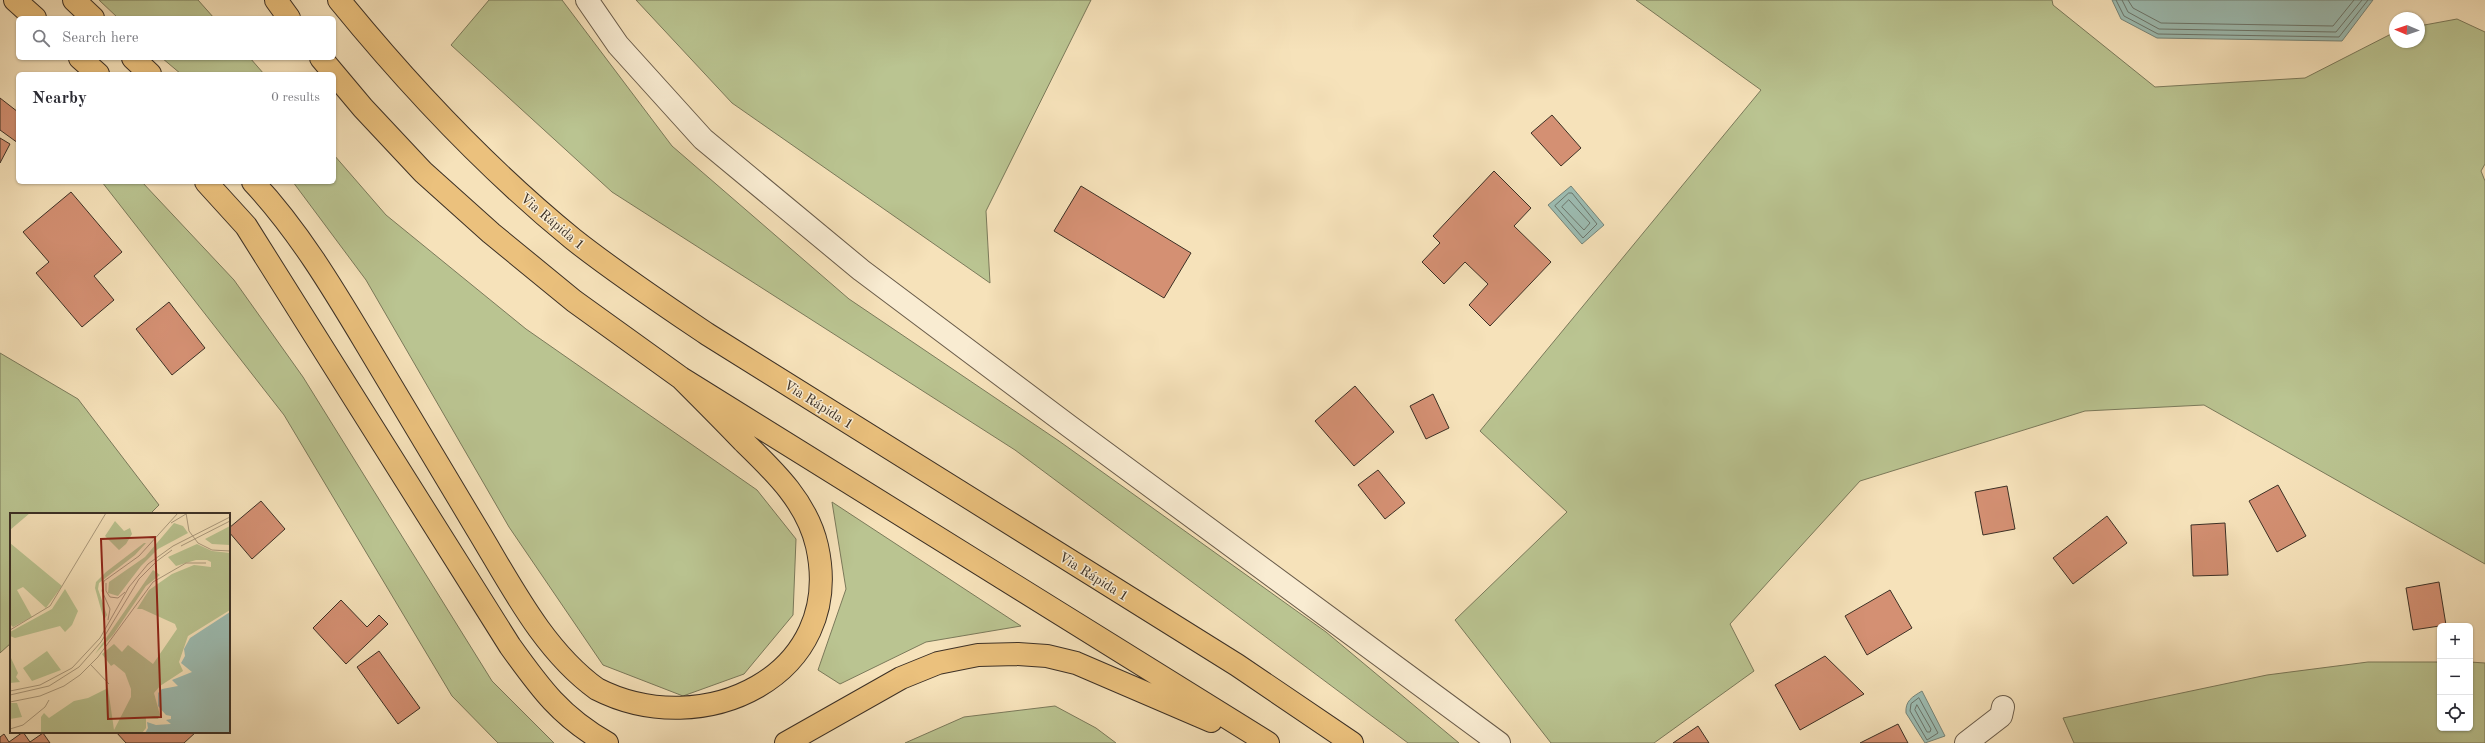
<!DOCTYPE html>
<html lang="en">
<head>
<meta charset="utf-8">
<style>
	body { margin:0; font-family:"Old Standard TT",serif; background:#f7f7f7; color:#2b2b33 }
	.controls { position:absolute; right:12px; bottom:12px; display:grid; overflow:hidden; border-radius:6px; box-shadow:0 1px 3px #0004 }
	.controls button { width:36px; height:36px; display:grid; place-items:center; padding:0; border:0; border-bottom:1px solid #e1e1e2; background:#fff; color:#2b2b33; font:20px sans-serif }
	.compass { position:absolute; left:2389px; top:12px; width:36px; height:36px; border-radius:50%; background:#fff; box-shadow:0 1px 3px #0004; rotate:272deg }
	.list { margin:0; padding:0; list-style:none }
	h2 { display:flex; justify-content:space-between; align-items:center; height:52px; margin:0; padding:0 16px; font-size:17px }
	h2 small { font-size:13px; font-weight:400; color:#7c7c81 }
	.icon { flex:none; width:22px; height:22px; fill:none; stroke:currentColor; stroke-width:2; stroke-linecap:round; stroke-linejoin:round }
	.map { position:relative; flex:none; width:2485px; height:743px; overflow:hidden }
	.search { position:absolute; background:#fff; box-shadow:0 1px 3px #0004; left:16px; top:16px; width:320px; height:44px; display:flex; align-items:center; gap:10px; box-sizing:border-box; padding:0 14px; border-radius:6px; color:#7c7c81; font-size:15px }
	.panel { position:absolute; background:#fff; box-shadow:0 1px 3px #0004; left:16px; top:72px; width:320px; height:112px; border-radius:6px }
	.map>svg:first-child { display:block }
	.green { fill:#bac491; stroke:#7b7a5b }
	.water { fill:#9dbdb3; stroke:#76857a }
	.lines { fill:none; stroke-linecap:round; stroke-linejoin:round }
	.shore { stroke:#6c766c; stroke-width:1 }
	.building { fill:#d49073; stroke:#3c3025 }
	.minor-casing { stroke:#6a5c4a; stroke-width:24 }
	.highway-casing { stroke:#3c3025; stroke-width:24 }
	.minor { stroke:#f9ecd2; stroke-width:22 }
	.highway { stroke:#ebc17d; stroke-width:22 }
	.labels { text-anchor:middle; stroke-width:3; stroke-linejoin:round; paint-order:stroke }
	.street-label { font-size:14px; fill:#3c3025; stroke:#f9ecd2 }
	.inset-road { fill:none; stroke:#ac9b7e; stroke-width:1 }
	.view { fill:#8f2418; fill-opacity:0.15; stroke:#8f2418; stroke-width:2 }
	.inset-edge { fill:none; stroke:#3c3025; stroke-width:2 }
</style>
</head>
<body>
<div class="map">
<svg width="2485" height="743" viewBox="0 0 2485 743">
	<rect width="100%" height="100%" fill="#f6e2ba"/>
	<filter id="stains"><feTurbulence type="fractalNoise" baseFrequency=".005" numOctaves="4"/><feColorMatrix values="0 0 0 0 .2 0 0 0 0 .09 0 0 0 0 .02 0 0 0 .5 -.17"/></filter>
	<radialGradient id="worn" r=".72"><stop offset=".6" stop-color="#630" stop-opacity="0"/><stop offset="1" stop-color="#630" stop-opacity=".3"/></radialGradient>
	<!-- green -->
	<path class="green" d="M 99,0 L 198,0 L 214,18 L 118,18 Z
		M 489,0 L 562,0 L 672,146 L 849,299 L 1059,441 L 1326,632 L 1459,743 L 1408,743 L 1015,450 L 612,192 L 451,45 Z
		M 636,0 L 1091,0 L 986,211 L 990,283 L 732,103 Z
		M 1636,0 L 2052,0 L 2053,5 L 2155,87 L 2305,78 L 2395,32 L 2395,42 L 2419,42 L 2419,26 L 2457,19 L 2485,32 L 2485,164 L 2481,171 L 2485,181 L 2485,564 L 2204,405 L 2085,411 L 1860,481 L 1730,624 L 1754,671 L 1654,743 L 1551,743 L 1455,620 L 1567,512 L 1480,431 L 1761,90 Z
		M 162,58 L 250,58 L 264,74 L 181,74 Z
		M 334,155 L 386,215 L 526,329 L 757,490 L 796,539 L 793,615 L 744,674 L 683,696 L 603,665 L 509,527 L 366,280 L 293,182 L 334,182 Z
		M 102,182 L 142,182 L 234,280 L 303,377 L 492,681 L 554,743 L 498,743 L 452,696 L 284,415 Z
		M 0,353 L 78,399 L 159,505 L 150,514 L 11,514 L 11,643 L 0,653 Z
		M 832,502 L 1021,626 L 926,642 L 840,684 L 818,670 L 846,589 Z
		M 2368,662 L 2440,662 L 2440,728 L 2470,728 L 2470,662 L 2485,663 L 2485,743 L 2074,743 L 2063,718 L 2267,675 Z
		M 1055,706 L 1096,728 L 1116,743 L 905,743 L 964,717 Z"/>
	<!-- water -->
	<path class="water" d="M 2112,0 L 2373,0 L 2342,41 L 2157,38 L 2121,19 Z
		M 1571,186 L 1604,225 L 1582,244 L 1548,205 Z
		M 1922,691 L 1945,736 L 1925,743 L 1906,713 C 1905,701 1912,697 1922,691 Z"/>
	<g class="lines">
		<!-- shore -->
		<path class="shore" d="M 2116,0 L 2124,16 L 2158,34 L 2339,37 L 2368,0
			M 2122,0 L 2128,12 L 2159,29 L 2336,32 L 2362,0
			M 2128,0 L 2133,8 L 2161,23 L 2333,26 L 2354,0
			M 1569,193 L 1572,193 L 1597,224 L 1583,238 L 1555,206 Z
			M 1569,200 L 1590,223 L 1584,230 L 1562,207 Z
			M 1919,698 L 1938,733 L 1927,740 L 1910,711 L 1911,704 Z
			M 1917,705 L 1931,729 L 1930,732 L 1927,732 L 1915,710 Z"/>
	</g>
	<!-- building -->
	<path class="building" d="M 0,98 L 18,112 L 18,143 L 0,130 Z
		M 1552,115 L 1581,148 L 1561,166 L 1531,133 Z
		M 0,138 L 10,144 L 0,163 Z
		M 1494,171 L 1531,208 L 1514,226 L 1551,262 L 1490,326 L 1469,305 L 1488,284 L 1465,262 L 1444,284 L 1422,262 L 1440,243 L 1433,236 Z
		M 1081,186 L 1191,253 L 1164,298 L 1054,231 Z
		M 71,192 L 122,252 L 94,276 L 114,300 L 82,327 L 36,273 L 49,262 L 23,232 Z
		M 169,302 L 205,348 L 172,375 L 136,329 Z
		M 1355,386 L 1394,432 L 1354,466 L 1315,421 Z
		M 1433,394 L 1449,428 L 1426,439 L 1410,406 Z
		M 1378,470 L 1405,503 L 1385,519 L 1358,485 Z
		M 2278,485 L 2306,536 L 2277,552 L 2249,501 Z
		M 2007,486 L 2015,529 L 1983,535 L 1975,492 Z
		M 261,501 L 285,529 L 252,559 L 229,532 L 229,528 Z
		M 2107,516 L 2127,543 L 2073,584 L 2053,558 Z
		M 2225,523 L 2228,575 L 2193,576 L 2191,525 Z
		M 2439,582 L 2446,625 L 2413,630 L 2406,588 Z
		M 1890,590 L 1912,628 L 1867,655 L 1845,616 Z
		M 341,600 L 367,627 L 379,615 L 388,624 L 346,664 L 313,628 Z
		M 379,651 L 420,708 L 398,724 L 357,667 Z
		M 1825,656 L 1864,694 L 1800,730 L 1775,685 Z
		M 1898,724 L 1908,743 L 1860,743 Z
		M 1698,726 L 1709,743 L 1673,743 Z
		M 23,732 L 30,742 L 43,733 L 50,743 L 0,743 L 0,737 L 4,734 L 9,742 Z
		M 116,732 L 196,732 L 184,743 L 126,743 Z"/>
	<g class="lines">
		<!-- minor casing -->
		<g class="minor-casing">
			<path id="minor" d="M 587,0 L 618,45 L 703,139 L 861,270 L 1069,426 L 1499,743
				M 1966,743 L 2001,716 L 2003,707"/>
		</g>
		<!-- highway casing -->
		<g class="highway-casing">
			<path id="highway" d="M 15,0 L 35,18
				M 74,0 L 93,18
				M 276,0 L 289,18
				M 339,0 C 410,87 486,168 573,239 C 616,273 661,303 707,334 L 1237,665 L 1352,743
				M 80,58 L 98,74
				M 133,58 L 150,74
				M 321,58 L 363,108 L 423,172 L 491,233 L 574,301 L 681,378 L 1268,743
				M 206,182 L 246,226 L 510,646 C 540,688 561,717 607,743
				M 253,182 C 301,233 338,297 374,357 C 408,414 443,472 477,529 C 511,585 543,650 597,689 C 703,743 846,676 817,546 C 807,502 774,471 743,441 C 723,420 702,399 681,378
				M 786,743 L 901,678 L 938,663 L 978,655 L 1018,654 L 1047,656 L 1076,663 L 1211,721"/>
		</g>
		<!-- minor -->
		<use href="#minor" class="minor"/>
		<!-- highway -->
		<use href="#highway" class="highway"/>
	</g>
	<g class="labels">
		<!-- street labels -->
		<g class="street-label">
			<text transform="translate(553 221) rotate(40)" y="5">Via Rápida 1</text>
			<text transform="translate(819 404) rotate(32)" y="5">Via Rápida 1</text>
			<text transform="translate(1094 576) rotate(32)" y="5">Via Rápida 1</text>
		</g>
	</g>
	<!-- overview -->
	<g transform="translate(10 513)">
		<rect width="220" height="220" fill="#f6e2ba"/>
		<path d="M 0,0 L 20,0 L 0,17 ZM 105,8 L 114,18 L 120,15 L 122,21 L 116,31 L 109,37 L 95,23 ZM 164,10 L 173,13 L 178,20 L 148,36 L 131,53 L 108,83 L 98,80 L 99,69 L 135,44 ZM 220,13 L 220,32 L 202,31 L 195,26 ZM 0,30 L 52,73 L 36,95 L 13,74 L 7,77 L 22,104 L 3,114 L 0,111 ZM 134,30 L 136,30 L 125,42 L 89,70 L 88,76 L 97,102 L 94,107 L 85,75 L 86,69 L 96,59 ZM 187,31 L 202,38 L 220,40 L 220,97 L 178,123 L 169,149 L 173,158 L 150,173 L 144,180 L 150,202 L 148,206 L 136,205 L 136,215 L 132,220 L 31,220 L 31,204 L 34,200 L 39,205 L 64,188 L 78,185 L 98,175 L 104,217 L 121,184 L 121,176 L 115,160 L 104,151 L 101,153 L 92,141 L 104,131 L 112,139 L 118,132 L 143,151 L 167,116 L 165,111 L 132,96 L 127,96 L 139,77 L 162,61 L 184,52 L 201,54 L 201,49 L 197,47 L 186,47 L 166,53 L 158,44 ZM 143,57 L 150,62 L 136,73 L 103,122 L 85,141 ZM 55,76 L 68,98 L 62,112 L 55,119 L 50,113 L 5,125 L 0,123 L 0,119 L 42,96 ZM 37,138 L 51,157 L 22,168 L 13,155 ZM 0,143 L 8,160 L 6,164 L 10,169 L 0,170 ZM 0,190 L 7,190 L 12,204 L 0,206 Z" fill="#bac491"/>
		<path d="M 220,99 L 220,220 L 135,220 L 138,215 L 137,209 L 146,212 L 161,211 L 156,207 L 161,206 L 161,203 L 156,202 L 148,193 L 148,180 L 152,176 L 168,173 L 162,167 L 182,159 L 171,150 L 175,143 L 174,136 L 180,125 Z" fill="#9dbdb3"/>
		<path class="inset-road" d="M 176,0 L 179,18 L 188,30 L 202,37 L 220,38M 161,10 L 176,1M 171,33 L 220,8M 96,70 L 96,78 L 100,84 L 108,85 L 115,79M 98,107 L 100,96 L 92,78 L 94,68 L 129,43 L 168,0M 0,117 L 40,93 L 96,0M 81,152 L 99,171M 0,178 L 30,172 L 62,155 L 90,125 L 119,74 L 138,51 L 163,33 L 220,4M 0,182 L 39,173 L 69,154 L 91,129 L 129,66 L 147,48 L 162,37M 0,189 L 30,183 L 54,173 L 70,162 L 88,144 L 143,69 L 176,50 L 196,50M 0,216 L 13,212 L 35,194 L 39,187"/>
		<path class="view" d="M 145,24 L 151,204 L 98,206 L 91,26 Z"/>
		<rect width="220" height="220" class="inset-edge"/>
	</g>
	<rect width="100%" height="100%" filter="url(#stains)"/>
	<rect width="100%" height="100%" fill="url(#worn)"/>
</svg>
<div class="controls">
<button>+</button>
<button>−</button>
<button><svg class="icon" aria-label="locate" viewBox="0 0 24 24"><circle cx="12" cy="12" r="6"/><path d="M12 2v4M12 18v4M2 12h4M18 12h4"/></svg></button>
</div>
<svg class="compass" viewBox="-18 -18 36 36"><path d="M0-13l5 13h-10z" fill="#e53935"/><path d="M0 13l5-13h-10z" fill="#7c7c81"/></svg>
<div class="search"><svg class="icon" aria-label="search" viewBox="0 0 24 24"><circle cx="10" cy="10" r="6"/><path d="M15 15l6 6"/></svg>Search here</div>
<section class="panel">
<h2>Nearby<small>0 results</small></h2>
<ul class="list">
</ul>
</section>
</div>
</body>
</html>
